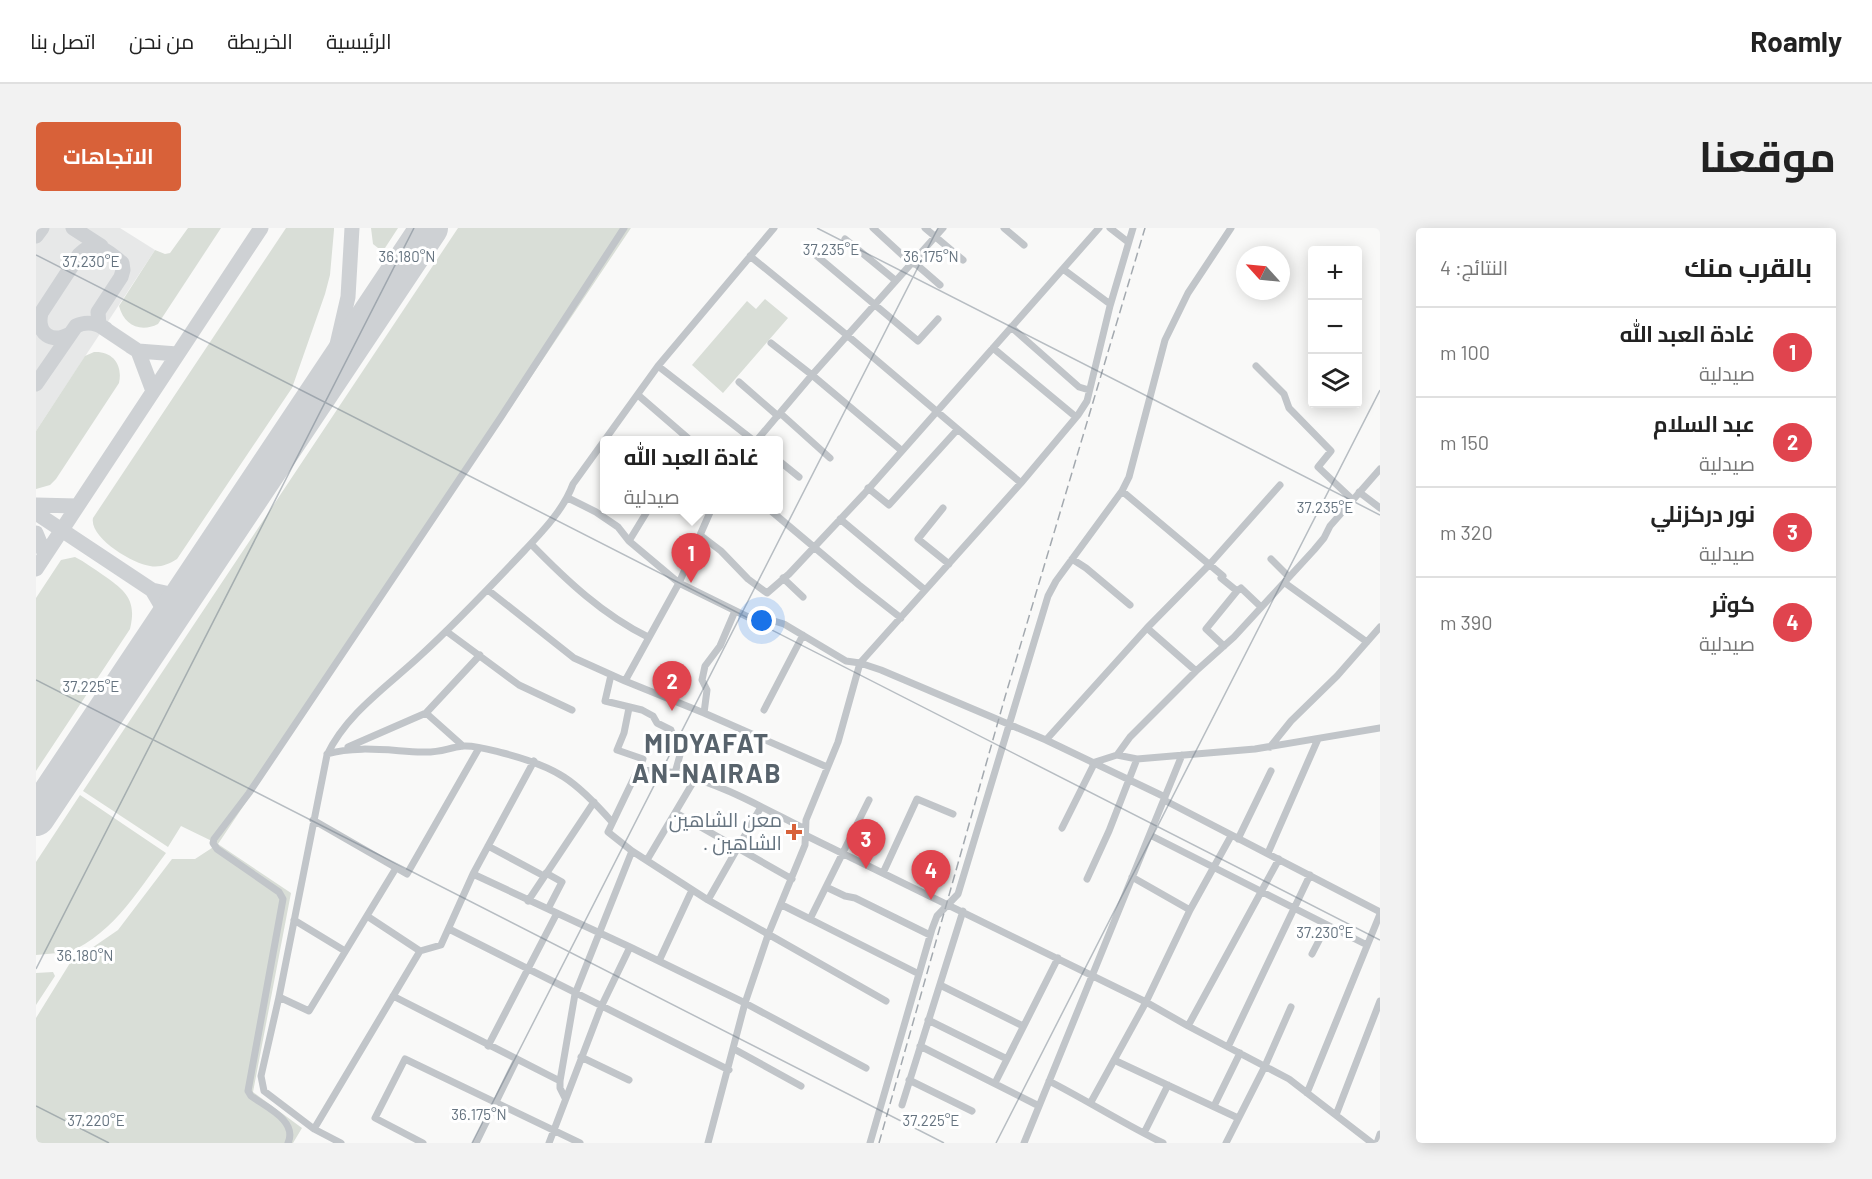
<!DOCTYPE html>
<html lang="ar">
<head>
<meta charset="utf-8">
<style>
	body { margin:0; font-family:Barlow,Cairo,sans-serif; background:#f2f2f2; color:#222; direction:rtl }
	.controls { position:absolute; right:18px; top:18px; display:grid; overflow:hidden; border-radius:6px; box-shadow:0 3px 15px #0003 }
	.controls button { width:54px; height:54px; display:grid; place-items:center; padding:0; border:0; border-bottom:2px solid #e0e0e0; background:#fff; color:#222; font:30px sans-serif }
	.compass { position:absolute; left:1200px; top:18px; width:54px; height:54px; border-radius:50%; background:#fff; box-shadow:0 3px 15px #0003; rotate:297deg }
	.you { position:absolute; left:726px; top:393px; width:21px; height:21px; margin:-15px; border:4px solid #fff; border-radius:50%; background:#1a73e8; box-shadow:0 0 0 9px #1a73e833 }
	.badge { display:grid; place-items:center; width:39px; height:39px; border-radius:50%; background:#d86139; color:#fff; font-size:20px; font-weight:700 }
	.pin { position:absolute; translate:-50% -50px; filter:drop-shadow(0 2px 3px #0008) }
	.pin::after { content:''; position:absolute; top:32px; width:21px; height:18px; background:inherit; clip-path:polygon(0 0,100% 0,50% 100%) }
	.popup { position:absolute; left:564px; top:208px; width:183px; height:78px; box-sizing:border-box; display:grid; place-content:center; border-radius:6px; background:#fff; filter:drop-shadow(0 2px 4px #0005); font-size:20px; white-space:nowrap; color:#767676 }
	.popup b { font-size:22px; color:#222 }
	.popup::after { content:''; position:absolute; left:50%; top:100%; margin-left:-12px; border:12px solid transparent; border-top-color:#fff }
	.list { margin:0; padding:0; list-style:none }
	h2 { display:flex; justify-content:space-between; align-items:center; height:78px; margin:0; padding:0 24px; font-size:26px }
	h2 small { font-size:20px; font-weight:400; color:#767676 }
	.list li { display:grid; grid-template-columns:39px 1fr auto; gap:18px; align-items:center; box-sizing:border-box; height:90px; padding:0 24px; border-top:2px solid #e0e0e0 }
	.list b { display:block; font-size:22px; white-space:nowrap }
	.list p { margin:0; font-size:20px; white-space:nowrap; color:#767676 }
	.list em { font-size:20px; font-style:normal; color:#767676 }
	.icon { flex:none; width:33px; height:33px; fill:none; stroke:currentColor; stroke-width:2; stroke-linecap:round; stroke-linejoin:round }
	.map { position:relative; flex:none; width:1344px; height:915px; overflow:hidden; direction:ltr; border-radius:6px }
	header { display:flex; align-items:center; gap:36px; box-sizing:border-box; height:84px; padding:0 30px; background:#fff; border-bottom:2px solid #e0e0e0 }
	header strong { font-size:28px }
	nav { display:flex; gap:33px; margin-inline-start:auto; font-size:21px }
	.intro { display:flex; align-items:center; justify-content:space-between; box-sizing:border-box; height:144px; padding:0 36px }
	h1 { margin:0; font-size:42px }
	.button { padding:15px 27px; border-radius:6px; background:#d86139; color:#fff; font-size:21px; font-weight:700 }
	main { display:flex; gap:36px; padding:0 36px }
	aside { flex:1; background:#fff; border-radius:6px; box-shadow:0 3px 15px #0003 }
	.map>svg:first-child { display:block }
	.built { fill:#e7e8e8 }
	.green { fill:#d9ded7 }
	.lines { fill:none; stroke-linecap:round; stroke-linejoin:round }
	.taxiway { stroke:#ced1d4; stroke-width:15 }
	.runway { stroke:#ced1d4; stroke-width:38 }
	.minor { stroke:#c1c5c9; stroke-width:7 }
	.rail { stroke:#a3a9af; stroke-width:1.5; stroke-dasharray:9 4.5; stroke-linecap:butt }
	.ticks { fill:none; stroke:#667480; stroke-width:1.5; stroke-opacity:0.45 }
	.poi-dot { fill:#d86139; stroke:#fff; stroke-width:2 }
	.labels { text-anchor:middle; stroke-width:6; stroke-linejoin:round; paint-order:stroke }
	.poi-label { font-size:20px; fill:#667480; stroke:#fff; text-anchor:end }
	.district-label { font-size:26px; font-weight:bold; letter-spacing:1.5px; fill:#58636c; stroke:#fff }
	.ticks-label { font-size:15px; text-anchor:middle; fill:#667480; stroke:#fff; stroke-width:6; stroke-linejoin:round; paint-order:stroke }
</style>
</head>
<body>
<header>
<strong>Roamly</strong>
<nav><a>الرئيسية</a><a>الخريطة</a><a>من نحن</a><a>اتصل بنا</a></nav>
</header>
<div class="intro"><h1>موقعنا</h1><a class="button">الاتجاهات</a></div>
<main>
<aside>
<h2>بالقرب منك<small>النتائج: 4</small></h2>
<ul class="list">
<li><span class="badge" style="background:#e0444e">1</span><div><b>غادة العبد الله</b><p>صيدلية</p></div><em>100 m</em></li>
<li><span class="badge" style="background:#e0444e">2</span><div><b>عبد السلام</b><p>صيدلية</p></div><em>150 m</em></li>
<li><span class="badge" style="background:#e0444e">3</span><div><b>نور دركزنلي</b><p>صيدلية</p></div><em>320 m</em></li>
<li><span class="badge" style="background:#e0444e">4</span><div><b>كوثر</b><p>صيدلية</p></div><em>390 m</em></li>
</ul>
</aside>
<div class="map">
<svg width="1344" height="915" viewBox="0 0 1344 915">
	<rect width="100%" height="100%" fill="#f9f9f8"/>
	<!-- built -->
	<path class="built" d="M 0,0 L 84,0 L 119,22 L 0,203 Z"/>
	<!-- green -->
	<path class="green" d="M 152,0 L 185,0 L 122,96 C 104,105 88,97 83,78 L 119,22 L 129,26 L 134,25 Z
		M 250,0 L 298,0 L 298,2 L 294,47 L 289,66 L 256,160 L 141,331 C 133,336 124,340 114,338 C 97,336 53,310 57,290 Z
		M 335,0 L 362,0 L 349,20 L 342,20 L 337,16 Z
		M 422,0 L 595,0 L 182,616 L 255,665 L 217,864 L 266,900 L 257,915 L 0,915 L 0,790 L 34,735 L 82,702 L 136,631 L 159,631 L 182,616 L 145,598 L 132,619 L 47,563 Z
		M 729,71 L 752,90 L 687,165 L 656,137 L 711,73 L 720,81 Z
		M 58,124 C 77,123 87,137 83,155 L 20,251 L 14,257 L 0,261 L 0,203 L 49,128 Z
		M 39,329 C 49,334 58,341 67,347 C 90,363 101,372 94,401 L 0,543 L 0,370 L 25,332 Z
		M 44,567 L 130,625 C 98,668 75,710 22,729 L 22,725 L 0,727 L 0,634 Z
		M 17,744 L 19,748 L 0,777 L 0,745 Z"/>
	<g class="lines">
		<!-- taxiway -->
		<path class="taxiway" d="M 37,0 L 65,18
			M 0,8 L 6,0
			M 34,106 C 16,116 0,106 5,85 L 43,27 C 60,9 70,23 86,35 L 87,42 L 85,49 L 62,84 L 63,97 L 102,123 L 117,163 L 102,123
			M 94,118 L 102,123 L 141,126
			M 0,156 L 40,98 C 50,93 61,95 70,101
			M 287,159 L 300,121 L 312,69 L 316,0
			M 0,277 L 41,278
			M 0,285 L 116,362 L 126,379 L 126,399
			M 0,305 L 9,327
			M 0,341 L 225,0
			M 116,362 L 134,366 L 153,360"/>
		<!-- runway -->
		<path class="runway" d="M 0,589 L 393,0"/>
		<!-- minor -->
		<path class="minor" d="M 837,0 L 875,35 L 881,37 L 904,57
			M 889,0 L 927,32
			M 968,0 L 988,17
			M 1074,0 L 1092,14
			M 809,11 L 859,52
			M 775,23 L 882,113 L 902,91
			M 714,28 L 812,108 L 985,255
			M 1027,41 L 1074,76
			M 975,99 L 1043,159 L 1053,162
			M 735,115 L 776,147 L 865,222
			M 957,120 L 1040,189
			M 622,138 L 717,212
			M 1220,138 L 1248,166 L 1253,180 L 1295,223 L 1282,239 L 1317,272
			M 703,154 L 742,188
			M 602,167 L 654,212
			M 744,185 L 794,230
			M 721,212 L 776,147 L 907,0
			M 742,232 L 763,249
			M 832,260 L 853,277 L 921,202
			M 1086,263 L 1187,348 L 1185,350 L 1201,363 L 1205,360 L 1225,379
			M 1323,264 L 1344,280
			M 532,270 L 560,284 L 582,299 L 593,313 L 643,355 L 712,389 L 728,390 L 748,396 L 810,433 L 824,435 L 845,442 L 1010,512 L 1129,569
			M 907,280 L 882,311 L 913,336
			M 734,282 L 823,357 L 865,390
			M 804,291 L 889,362
			M 664,307 L 685,323 L 712,351 L 731,365 L 753,346 L 828,266 L 1063,0
			M 593,313 L 612,282
			M 495,316 C 530,352 567,387 612,409
			M 1036,331 L 1050,340 L 1094,377
			M 1235,331 L 1253,349
			M 747,350 L 767,369
			M 1249,355 L 1331,414
			M 452,362 L 538,430 L 589,453 L 668,485 L 791,539
			M 1111,400 L 1160,443
			M 410,403 L 483,457 L 536,482
			M 1188,418 L 1170,401 L 1201,363
			M 575,447 L 569,473 L 606,482 L 617,488 L 621,495 L 635,502 L 637,508 L 647,516 L 639,545
			M 589,453 L 643,355 L 675,282
			M 593,480 L 588,505 L 581,522 L 607,531 L 572,604 L 596,623 L 672,672 L 850,773
			M 728,482 L 767,407
			M 390,485 L 427,518
			M 668,485 L 671,462 L 666,452 L 669,438 L 684,418 L 699,383
			M 1010,512 L 1111,400 L 1173,337 L 1244,257
			M 312,519 L 390,485 L 444,427
			M 1234,519 L 1255,493 L 1301,448 L 1344,399
			M 291,526 C 321,517 355,523 386,524 C 404,525 411,520 427,518 C 439,517 455,522 467,525 C 521,539 539,552 576,594
			M 1081,527 L 1101,531 L 1219,521 L 1344,500
			M 1056,535 L 1081,527 L 1094,509 L 1160,443 L 1198,409 L 1278,322 L 1288,310 L 1294,298 L 1344,241
			M 603,542 C 615,543 629,543 640,545 C 684,555 729,581 769,601
			M 1128,572 L 1344,684
			M 640,585 L 756,651
			M 277,592 L 371,646 L 443,520
			M 1026,600 L 1058,536
			M 769,607 L 1110,774 L 1152,798 L 1253,851 L 1336,915
			M 1114,607 L 1331,717
			M 1202,611 L 1235,543
			M 452,618 L 508,648
			M 1232,625 L 1282,511
			M 611,632 L 659,551
			M 510,645 L 526,654 L 512,681
			M 847,645 L 881,571 L 917,586
			M 437,646 L 594,719 L 709,775 L 830,840
			M 1096,649 L 1154,682
			M 1051,651 L 1073,603 L 1101,531
			M 790,659 L 809,668 L 819,670 L 894,707
			M 672,672 L 725,579
			M 492,673 L 558,574
			M 746,677 L 774,691 L 833,572
			M 331,688 L 384,723
			M 774,691 L 883,746
			M 258,692 L 309,723
			M 413,701 L 693,842
			M 1276,726 L 1291,697
			M 623,733 L 656,662
			M 904,757 L 987,798
			M 357,768 L 524,853
			M 243,769 L 273,783 L 360,640
			M 892,792 L 971,831
			M 1152,798 L 1243,631
			M 452,818 L 521,685
			M 884,818 L 1003,878
			M 1192,819 L 1274,647
			M 698,821 L 765,858
			M 545,829 L 593,852
			M 1078,832 L 1202,890
			M 873,852 L 936,883
			M 1013,853 C 1052,873 1088,896 1127,915
			M 959,855 L 1022,730
			M 1271,865 L 1344,686
			M 529,870 L 524,860 L 524,853 L 539,766 L 596,623
			M 1055,874 L 1110,774 L 1154,682 L 1195,608
			M 866,877 L 927,683
			M 1178,878 L 1204,825
			M 1300,887 L 1344,773
			M 278,901 L 384,723 L 405,717 L 437,646 L 498,533
			M 1108,905 L 1132,857
			M 252,915 C 262,893 230,879 215,868 L 212,863 L 247,671 L 243,664 L 181,621 L 177,615 L 178,611 L 213,565 L 465,189 L 588,0
			M 305,915 L 278,901 L 228,863 L 225,848 L 243,769 L 291,527 C 311,485 352,458 385,427 C 421,394 455,358 489,322 C 507,303 528,281 537,256 L 622,138 L 738,0
			M 387,915 L 339,890 L 369,831 L 544,915
			M 440,915 L 481,831
			M 513,915 L 565,779 L 594,719
			M 672,915 L 709,775 L 732,707 L 769,617 L 770,592 L 802,514 L 824,435 L 985,255 L 1042,187 L 1051,173 L 1074,78 L 1097,0
			M 834,915 L 896,701 L 901,688 L 922,666 L 1012,368 L 1020,353 L 1086,263 L 1093,249 L 1129,112 L 1152,65 L 1195,0
			M 988,915 L 1146,527
			M 1190,915 L 1229,838 L 1255,779
			M 1341,915 L 1344,906"/>
		<!-- rail -->
		<path class="rail" d="M 843,915 L 969,469 L 1109,0"/>
	</g>
	<!-- ticks -->
	<path class="ticks" d="M 781,0 L 1344,287M 0,27 L 1344,712M 0,452 L 908,915M 0,741 L 378,0M 0,878 L 73,915M 436,915 L 902,0M 960,915 L 1344,162"/>
	<!-- markers -->
	<path class="poi-dot" d="M755 595h6v6h6v6h-6v6h-6v-6h-6v-6h6z"/>
	<g class="labels">
		<!-- poi labels -->
		<g class="poi-label">
			<text x="746" y="599">معن الشاهين<tspan x="746" dy="23">. الشاهين</tspan></text>
		</g>
		<!-- district labels -->
		<g class="district-label">
			<text x="671" y="525">MIDYAFAT<tspan x="671" dy="30">AN-NAIRAB</tspan></text>
		</g>
	</g>
	<g class="ticks-label">
		<text x="795" y="27">37.235°E</text>
		<text x="371" y="34">36.180°N</text>
		<text x="895" y="34">36.175°N</text>
		<text x="55" y="39">37.230°E</text>
		<text x="1289" y="285">37.235°E</text>
		<text x="55" y="464">37.225°E</text>
		<text x="1289" y="710">37.230°E</text>
		<text x="49" y="733">36.180°N</text>
		<text x="443" y="892">36.175°N</text>
		<text x="60" y="898">37.220°E</text>
		<text x="895" y="898">37.225°E</text>
	</g>
</svg>
<div class="controls">
<button>+</button>
<button>−</button>
<button><svg class="icon" aria-label="layers" viewBox="0 0 24 24"><path d="M12 4l9 5-9 5-9-5zM3 14l9 5 9-5"/></svg></button>
</div>
<svg class="compass" viewBox="-18 -18 36 36"><path d="M0-13l5 13h-10z" fill="#e53935"/><path d="M0 13l5-13h-10z" fill="#767676"/></svg>
<div class="you"></div>
<div class="pin badge" style="left:655px;top:355px;background:#e0444e">1</div>
<div class="popup"><b>غادة العبد الله</b>صيدلية</div>
<div class="pin badge" style="left:636px;top:483px;background:#e0444e">2</div>
<div class="pin badge" style="left:830px;top:641px;background:#e0444e">3</div>
<div class="pin badge" style="left:895px;top:672px;background:#e0444e">4</div>
</div>
</main>
</body>
</html>
